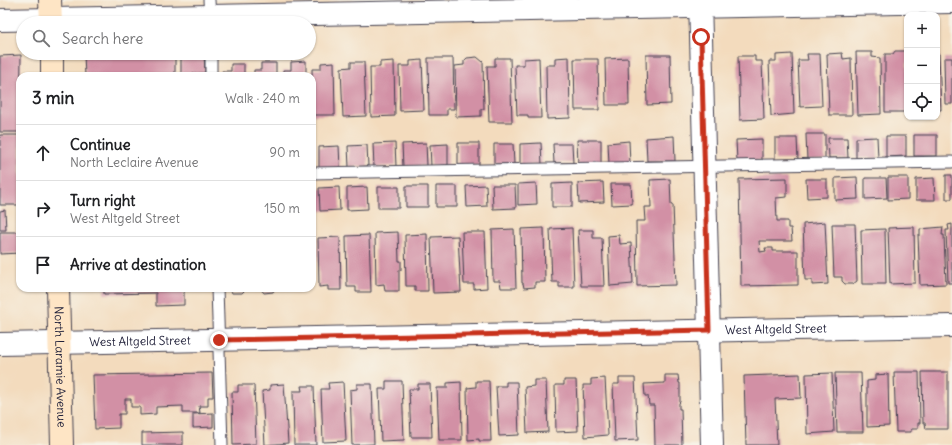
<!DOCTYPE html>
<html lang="en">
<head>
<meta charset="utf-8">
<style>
	body { margin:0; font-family:Delius,sans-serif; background:#f2f2f2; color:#202124 }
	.controls { position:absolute; right:12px; top:12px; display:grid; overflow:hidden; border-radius:8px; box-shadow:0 1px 3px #0004 }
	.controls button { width:36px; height:36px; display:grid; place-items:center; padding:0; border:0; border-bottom:1px solid #e0e0e0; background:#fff; color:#202124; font:20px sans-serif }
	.stop { position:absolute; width:12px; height:12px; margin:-9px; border:3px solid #c8321e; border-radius:50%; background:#fff }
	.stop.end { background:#c8321e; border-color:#fff; box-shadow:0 1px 4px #0008 }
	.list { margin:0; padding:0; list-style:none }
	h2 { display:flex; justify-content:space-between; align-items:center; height:52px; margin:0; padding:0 16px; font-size:17px }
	h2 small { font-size:13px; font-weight:400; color:#757577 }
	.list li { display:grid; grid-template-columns:26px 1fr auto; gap:12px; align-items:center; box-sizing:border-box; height:56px; padding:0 16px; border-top:1px solid #e0e0e0 }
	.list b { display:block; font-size:15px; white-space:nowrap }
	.list p { margin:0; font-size:13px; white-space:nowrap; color:#757577 }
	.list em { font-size:13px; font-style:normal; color:#757577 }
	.icon { flex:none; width:22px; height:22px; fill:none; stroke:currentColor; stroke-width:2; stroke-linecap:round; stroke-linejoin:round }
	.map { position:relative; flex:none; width:952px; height:445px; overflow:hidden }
	.search { position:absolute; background:#fff; box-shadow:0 1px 3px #0004; left:16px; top:16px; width:300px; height:44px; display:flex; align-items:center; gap:10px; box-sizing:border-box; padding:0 14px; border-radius:22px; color:#757577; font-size:15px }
	.panel { position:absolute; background:#fff; box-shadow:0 1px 3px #0004; left:16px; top:72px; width:300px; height:220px; border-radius:12px }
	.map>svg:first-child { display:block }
	.building { fill:#d290a5 }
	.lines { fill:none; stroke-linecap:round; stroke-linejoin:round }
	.lane-casing { stroke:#413e4e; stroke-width:13 }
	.street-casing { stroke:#413e4e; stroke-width:24 }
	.secondary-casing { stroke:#413e4e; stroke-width:24 }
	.lane { stroke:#fff; stroke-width:11 }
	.street { stroke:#fff; stroke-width:22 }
	.secondary { stroke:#fee5c5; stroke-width:22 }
	.route { stroke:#c8321e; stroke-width:5 }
	.labels { text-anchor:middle; stroke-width:3; stroke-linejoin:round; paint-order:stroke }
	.street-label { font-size:12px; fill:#22223b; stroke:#f7f3e8 }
</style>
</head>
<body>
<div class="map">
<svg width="952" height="445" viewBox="0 0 952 445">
	<rect width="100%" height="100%" fill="#f7f3e8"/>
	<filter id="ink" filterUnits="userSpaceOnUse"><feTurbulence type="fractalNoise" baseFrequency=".025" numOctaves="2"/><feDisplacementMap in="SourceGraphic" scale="8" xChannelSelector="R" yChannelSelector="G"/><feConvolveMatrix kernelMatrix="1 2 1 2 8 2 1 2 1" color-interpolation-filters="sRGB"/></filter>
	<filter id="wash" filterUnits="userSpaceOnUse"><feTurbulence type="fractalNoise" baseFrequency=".012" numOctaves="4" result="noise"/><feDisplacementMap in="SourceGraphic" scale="16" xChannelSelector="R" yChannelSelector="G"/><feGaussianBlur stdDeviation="0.9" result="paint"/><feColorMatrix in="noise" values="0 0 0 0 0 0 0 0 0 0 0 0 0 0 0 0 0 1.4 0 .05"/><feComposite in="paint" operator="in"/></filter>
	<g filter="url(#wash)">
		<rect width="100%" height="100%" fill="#f3dbbd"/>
		<g id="blocks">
			<!-- building -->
			<path class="building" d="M 895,51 L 905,51 L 907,53 L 907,112 L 885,112 L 885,54 L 893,54 Z
				M 856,52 L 872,52 L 872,57 L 880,58 L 881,114 L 858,115 Z
				M 937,52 L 939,54 L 941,110 L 937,110 Z
				M 175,53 L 175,76 L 85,76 L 84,54 Z
				M 181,53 L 204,53 L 205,73 L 181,74 Z
				M 842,53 L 843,59 L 851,58 L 852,115 L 829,115 L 827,54 Z
				M 792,54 L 794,114 L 771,116 L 769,61 L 776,61 L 776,55 Z
				M 807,54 L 820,54 L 822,106 L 800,107 L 798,60 L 808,60 Z
				M 21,55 L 20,132 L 0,132 L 0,56 Z
				M 646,55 L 670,55 L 671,104 L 647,105 Z
				M 738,56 L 755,56 L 755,61 L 762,61 L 764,119 L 740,120 Z
				M 477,57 L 483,62 L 484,109 L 481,109 L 481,116 L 456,117 L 455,66 L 464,65 L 464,61 L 467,58 Z
				M 569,57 L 570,118 L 547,119 L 546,65 L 555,65 L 555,58 Z
				M 428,58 L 453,58 L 454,109 L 447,109 L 447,115 L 429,115 Z
				M 495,58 L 510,58 L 512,122 L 489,122 L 487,66 L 495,66 Z
				M 539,58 L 541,118 L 528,118 L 528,115 L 517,115 L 515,65 L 524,65 L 524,59 Z
				M 628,58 L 629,105 L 606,105 L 605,59 Z
				M 944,58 L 952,58 L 952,104 L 945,104 Z
				M 574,59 L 598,59 L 599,110 L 575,110 Z
				M 422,60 L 424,110 L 400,111 L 399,66 L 410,66 L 410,61 Z
				M 306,61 L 306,76 L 283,76 L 283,70 L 291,70 L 291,62 Z
				M 394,61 L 395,116 L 371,117 L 370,67 L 380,67 L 380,62 Z
				M 334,62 L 335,115 L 313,115 L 312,69 L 321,69 L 321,63 Z
				M 351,62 L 364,62 L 366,116 L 343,117 L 341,68 L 351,67 Z
				M 261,63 L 276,63 L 276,76 L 254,76 L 254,70 L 261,70 Z
				M 231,64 L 244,64 L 244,76 L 222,76 L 222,71 L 231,71 Z
				M 806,134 L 825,134 L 825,159 L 807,160 Z
				M 0,135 L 20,135 L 20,205 L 0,205 Z
				M 914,135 L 937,135 L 937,156 L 914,156 Z
				M 674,136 L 675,161 L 647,161 L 646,138 Z
				M 886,136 L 906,136 L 906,156 L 886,157 Z
				M 877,137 L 878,158 L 856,158 L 856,138 Z
				M 775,138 L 797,138 L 798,160 L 775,160 Z
				M 828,138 L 847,138 L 848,158 L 829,158 Z
				M 762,139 L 762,160 L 737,161 L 736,140 Z
				M 577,140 L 601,140 L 601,164 L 578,164 Z
				M 629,141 L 630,164 L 609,164 L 608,143 Z
				M 395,143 L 396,166 L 374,167 L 373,144 Z
				M 426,143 L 427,166 L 403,166 L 402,144 Z
				M 458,143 L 479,143 L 479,166 L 458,166 Z
				M 541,143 L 542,165 L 520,165 L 520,144 Z
				M 448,144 L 448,165 L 431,166 L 430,145 Z
				M 494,144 L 513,144 L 514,164 L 494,164 Z
				M 553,144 L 572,144 L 573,163 L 554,163 Z
				M 367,145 L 368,166 L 349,167 L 348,146 Z
				M 339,146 L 340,168 L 319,168 L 319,147 Z
				M 946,175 L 952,175 L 952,199 L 946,199 Z
				M 857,177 L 858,199 L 835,200 L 835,178 Z
				M 888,177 L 908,177 L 908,199 L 888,200 Z
				M 787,178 L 787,197 L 776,198 L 777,221 L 788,221 L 788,228 L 791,228 L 792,241 L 759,241 L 760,252 L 766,251 L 765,248 L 773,248 L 773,251 L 798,251 L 798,285 L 741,286 L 739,179 Z
				M 865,178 L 886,178 L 887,198 L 865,199 Z
				M 934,178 L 935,200 L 916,200 L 916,179 Z
				M 670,179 L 671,205 L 673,205 L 676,285 L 637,286 L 636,221 L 645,221 L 644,207 L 651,207 L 650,180 Z
				M 806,179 L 827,179 L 827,197 L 807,198 Z
				M 603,182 L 604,202 L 579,203 L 578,183 Z
				M 536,183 L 537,204 L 518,205 L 518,184 Z
				M 572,183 L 572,207 L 552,207 L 552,184 Z
				M 611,184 L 631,184 L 632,204 L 612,205 Z
				M 486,185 L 487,206 L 467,207 L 466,186 Z
				M 492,185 L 515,185 L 516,208 L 493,209 Z
				M 406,186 L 428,186 L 428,207 L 406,207 Z
				M 436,186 L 457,186 L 457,207 L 436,207 Z
				M 339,187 L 340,210 L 320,211 L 319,188 Z
				M 367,187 L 368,209 L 347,210 L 347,188 Z
				M 378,187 L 399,187 L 399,208 L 378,208 Z
				M 5,210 L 6,230 L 0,230 L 0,211 Z
				M 825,222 L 828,284 L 812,285 L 812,280 L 805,280 L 803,224 Z
				M 832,224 L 855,224 L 857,281 L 853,284 L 845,284 L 842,281 L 842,277 L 834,277 Z
				M 952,224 L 952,283 L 948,283 L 946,230 L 949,230 L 948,225 Z
				M 914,227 L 915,283 L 890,284 L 888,228 Z
				M 943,227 L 942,235 L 944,235 L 946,284 L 920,285 L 918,235 L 920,235 L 920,229 Z
				M 544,228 L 545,282 L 535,282 L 535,287 L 524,288 L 523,283 L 522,283 L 521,229 Z
				M 572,228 L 574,287 L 559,287 L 559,282 L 552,282 L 550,229 Z
				M 514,229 L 516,288 L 501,288 L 500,281 L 493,281 L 492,230 Z
				M 885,229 L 886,284 L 862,284 L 861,230 Z
				M 578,230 L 593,230 L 593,238 L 602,238 L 604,286 L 581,286 Z
				M 0,232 L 20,232 L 20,253 L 0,254 Z
				M 398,232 L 399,261 L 401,261 L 401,270 L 399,270 L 399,291 L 385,291 L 384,284 L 376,285 L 375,233 Z
				M 462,232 L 485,232 L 487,288 L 474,289 L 474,284 L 464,284 Z
				M 427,234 L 428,291 L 415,291 L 415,286 L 406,286 L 405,235 Z
				M 369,235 L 371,292 L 356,292 L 356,287 L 347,287 L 346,236 Z
				M 619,235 L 620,244 L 631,243 L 633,284 L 610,286 L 608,236 Z
				M 458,236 L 461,292 L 433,293 L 431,237 Z
				M 340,237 L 341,290 L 328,290 L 328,286 L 319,287 L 318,238 Z
				M 104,288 L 184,288 L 184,305 L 156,306 L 156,293 L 104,294 Z
				M 229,288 L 244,288 L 245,290 L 242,293 L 232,293 Z
				M 260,288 L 275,288 L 273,292 L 264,293 Z
				M 894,372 L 919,372 L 920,423 L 918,423 L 918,429 L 911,429 L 911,432 L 896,432 Z
				M 922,372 L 948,372 L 948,429 L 926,429 L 925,423 L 923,423 Z
				M 212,373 L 213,397 L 208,397 L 208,406 L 199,406 L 200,413 L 183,413 L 183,406 L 156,407 L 156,414 L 140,415 L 140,407 L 131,407 L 131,399 L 125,399 L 125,414 L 119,414 L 119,428 L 95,429 L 93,375 Z
				M 832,373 L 834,432 L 807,434 L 806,374 Z
				M 835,373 L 861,373 L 863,432 L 837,432 Z
				M 800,374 L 801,398 L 775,399 L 777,445 L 746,445 L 744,376 Z
				M 888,374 L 889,426 L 867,427 L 867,381 L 875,380 L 875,375 Z
				M 665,375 L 678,375 L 679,383 L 680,383 L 680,402 L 679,403 L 679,409 L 681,409 L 682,445 L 655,445 L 654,405 L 649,405 L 648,396 L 645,396 L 644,384 L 665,383 Z
				M 605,378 L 608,435 L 585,437 L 583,385 L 591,385 L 591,379 Z
				M 619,378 L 635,378 L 638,440 L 615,441 L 613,384 L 619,384 Z
				M 534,380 L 546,380 L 548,432 L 527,433 L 525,387 L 534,386 Z
				M 564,380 L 576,380 L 578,431 L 556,432 L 555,385 L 564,385 Z
				M 386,381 L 402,381 L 404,440 L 381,441 L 379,389 L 386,389 Z
				M 476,381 L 489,381 L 491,441 L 479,441 L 479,439 L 468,440 L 467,388 L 476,387 Z
				M 343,382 L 346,441 L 323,442 L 321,389 L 329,389 L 328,383 Z
				M 461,382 L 462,440 L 439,440 L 437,388 L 447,388 L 447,383 Z
				M 506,382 L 517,382 L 519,435 L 499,436 L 496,386 L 506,386 Z
				M 284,384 L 288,443 L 265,445 L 262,391 L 270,390 L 270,385 Z
				M 357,384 L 372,384 L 374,444 L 352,445 L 350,390 L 357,389 Z
				M 418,384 L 430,384 L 432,437 L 411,437 L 409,389 L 418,389 Z
				M 238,385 L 254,385 L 256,444 L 233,445 L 232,392 L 238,392 Z
				M 301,386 L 314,386 L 316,445 L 294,445 L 293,391 L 302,391 Z
				M 213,413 L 213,427 L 193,428 L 193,414 Z
				M 183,432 L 183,445 L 142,445 L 142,433 Z"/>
		</g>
	</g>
	<g filter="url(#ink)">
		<use href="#blocks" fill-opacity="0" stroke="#413e4e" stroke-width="1"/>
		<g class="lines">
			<!-- lane casing -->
			<g class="lane-casing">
				<path id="lane" d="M 209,0 L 210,19
					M 211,53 L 211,76
					M 312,173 L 952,162
					M 217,288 L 222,445"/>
			</g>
			<!-- street casing -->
			<g class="street-casing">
				<g id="street">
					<path d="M 700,0 L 712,445"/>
					<path d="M 0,20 L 952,2"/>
					<path id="s1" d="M 0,344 L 952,326"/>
				</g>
			</g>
			<!-- secondary casing -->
			<g class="secondary-casing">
				<g id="secondary">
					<path d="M 50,0 L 51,23"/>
					<path d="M 52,53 L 52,76"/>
					<path id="s2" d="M 58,288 L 62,445"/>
				</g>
			</g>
			<!-- lane -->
			<use href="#lane" class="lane"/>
			<!-- street -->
			<use href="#street" class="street"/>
			<!-- secondary -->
			<use href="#secondary" class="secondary"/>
		</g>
	</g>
	<g class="lines" filter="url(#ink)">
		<!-- route -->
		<path class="route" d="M 219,340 L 709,330 L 701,37"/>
	</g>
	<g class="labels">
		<!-- street labels -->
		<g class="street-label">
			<text dy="4" stroke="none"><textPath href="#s1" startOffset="776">West Altgeld Street</textPath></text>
			<text dy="4" stroke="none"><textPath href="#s1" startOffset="140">West Altgeld Street</textPath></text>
			<text dy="4" stroke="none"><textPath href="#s2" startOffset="79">North Laramie Avenue</textPath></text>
		</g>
	</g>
</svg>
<div class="controls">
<button>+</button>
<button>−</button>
<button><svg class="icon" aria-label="locate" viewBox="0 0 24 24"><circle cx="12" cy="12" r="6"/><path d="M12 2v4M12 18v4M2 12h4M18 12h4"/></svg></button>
</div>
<div class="stop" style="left:701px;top:37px"></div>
<div class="stop end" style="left:219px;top:340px"></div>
<div class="search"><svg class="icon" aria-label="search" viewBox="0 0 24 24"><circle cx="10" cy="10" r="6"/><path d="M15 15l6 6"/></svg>Search here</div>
<section class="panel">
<h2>3 min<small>Walk · 240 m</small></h2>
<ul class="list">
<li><svg class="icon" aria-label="ahead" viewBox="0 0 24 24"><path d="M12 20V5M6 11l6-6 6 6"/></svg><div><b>Continue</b><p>North Leclaire Avenue</p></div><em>90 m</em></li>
<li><svg class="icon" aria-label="right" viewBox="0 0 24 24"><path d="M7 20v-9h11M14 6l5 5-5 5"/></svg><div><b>Turn right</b><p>West Altgeld Street</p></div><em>150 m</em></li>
<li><svg class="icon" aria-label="arrive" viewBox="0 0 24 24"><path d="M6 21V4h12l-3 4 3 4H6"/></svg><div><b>Arrive at destination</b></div></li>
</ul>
</section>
</div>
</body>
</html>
